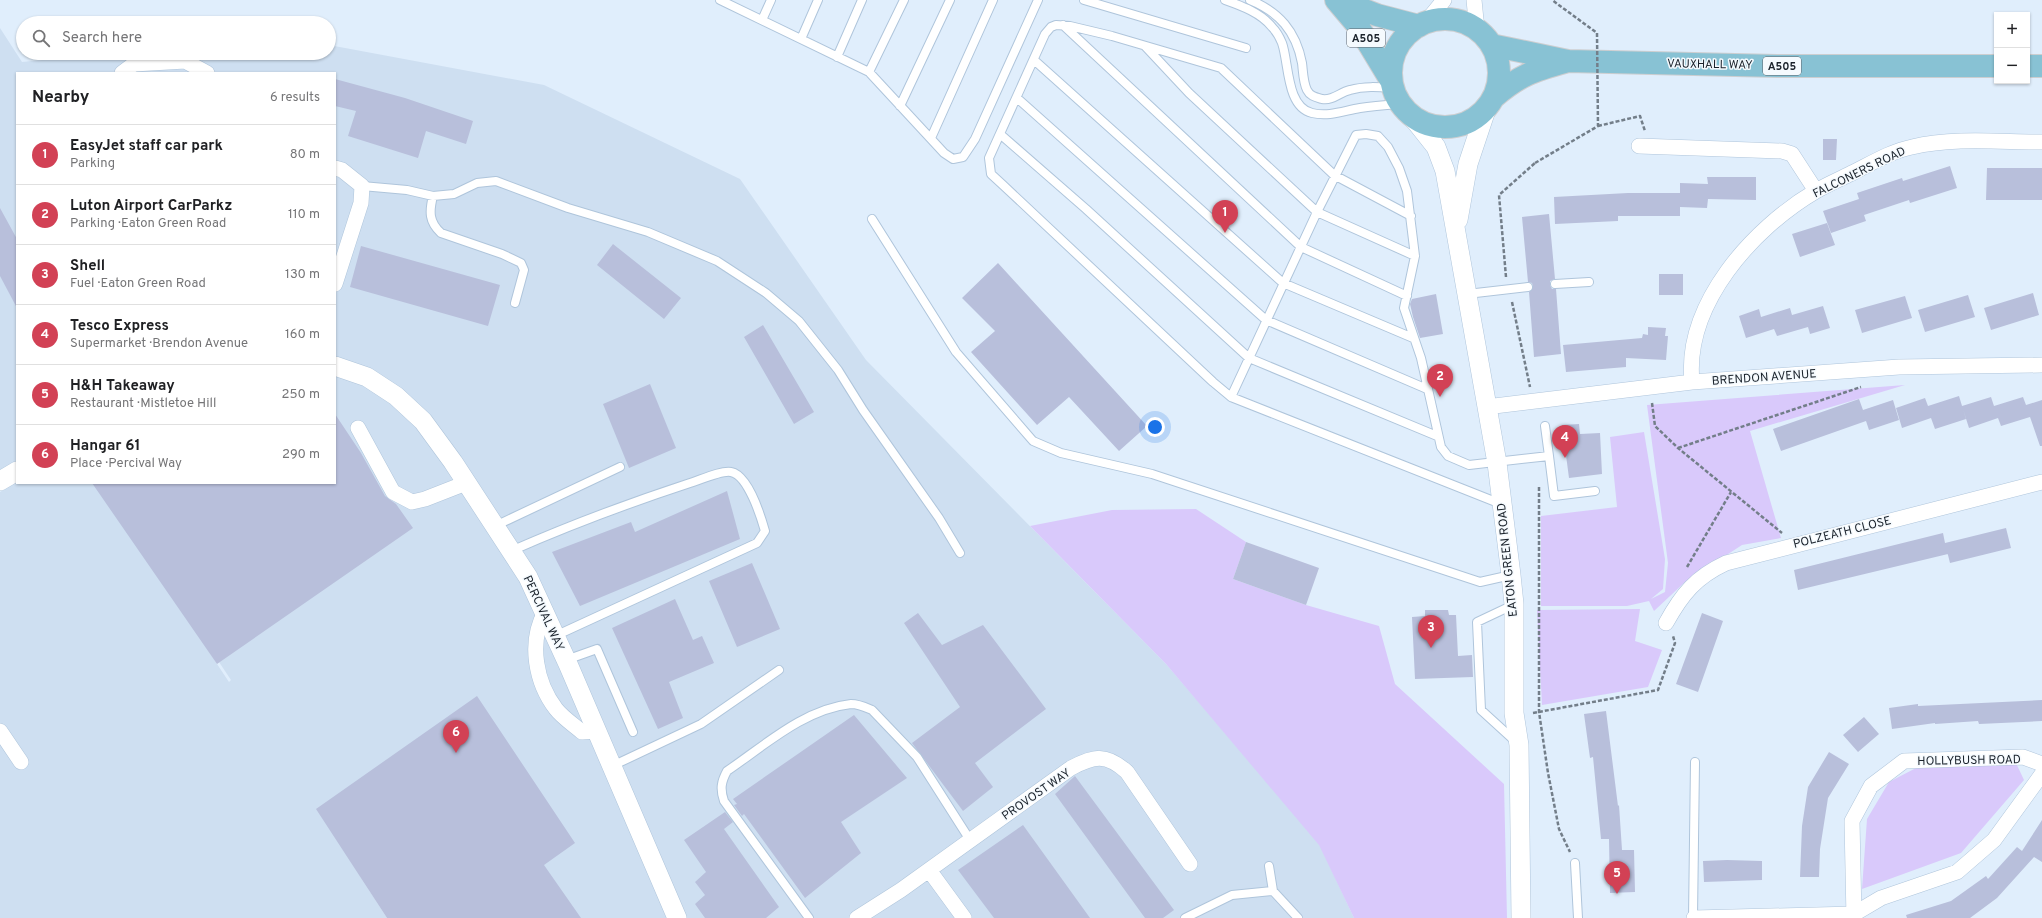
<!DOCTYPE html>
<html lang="en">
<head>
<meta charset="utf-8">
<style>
	body { margin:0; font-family:Overpass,sans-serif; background:#f2f2f2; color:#202124 }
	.controls { position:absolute; right:12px; top:12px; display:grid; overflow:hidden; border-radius:0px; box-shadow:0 1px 3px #0004 }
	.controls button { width:36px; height:36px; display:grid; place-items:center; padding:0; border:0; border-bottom:1px solid #e0e0e0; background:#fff; color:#202124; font:20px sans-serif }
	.you { position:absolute; left:1155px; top:427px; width:14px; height:14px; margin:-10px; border:3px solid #fff; border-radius:50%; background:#1a73e8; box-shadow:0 0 0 6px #1a73e833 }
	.badge { display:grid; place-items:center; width:26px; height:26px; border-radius:50%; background:#d24155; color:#fff; font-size:13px; font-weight:700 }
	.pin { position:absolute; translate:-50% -33px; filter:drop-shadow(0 1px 2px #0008) }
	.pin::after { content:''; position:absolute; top:21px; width:14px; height:12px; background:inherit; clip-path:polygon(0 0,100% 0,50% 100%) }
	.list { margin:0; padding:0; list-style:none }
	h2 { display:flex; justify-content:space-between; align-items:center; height:52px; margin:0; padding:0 16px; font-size:17px }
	h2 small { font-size:13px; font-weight:400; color:#757577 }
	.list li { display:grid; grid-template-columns:26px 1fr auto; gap:12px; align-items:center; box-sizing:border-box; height:60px; padding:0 16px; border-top:1px solid #e0e0e0 }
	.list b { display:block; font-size:15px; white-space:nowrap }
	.list p { margin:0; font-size:13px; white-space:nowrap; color:#757577 }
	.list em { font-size:13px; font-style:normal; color:#757577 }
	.icon { flex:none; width:22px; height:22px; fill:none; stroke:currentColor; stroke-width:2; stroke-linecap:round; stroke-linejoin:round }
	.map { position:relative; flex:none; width:2042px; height:918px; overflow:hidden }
	.search { position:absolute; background:#fff; box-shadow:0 1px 3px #0004; left:16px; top:16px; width:320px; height:44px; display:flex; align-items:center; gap:10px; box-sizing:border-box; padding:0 14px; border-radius:22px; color:#757577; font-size:15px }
	.panel { position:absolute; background:#fff; box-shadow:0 1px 3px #0004; left:16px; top:72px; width:320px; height:412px; border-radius:0px }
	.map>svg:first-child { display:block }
	.built { fill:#cedff1; fill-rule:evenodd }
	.green { fill:#d9c9fb }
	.building { fill:#b8bfdb }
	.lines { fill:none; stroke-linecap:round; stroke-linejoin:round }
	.service-casing { stroke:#afc5db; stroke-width:10 }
	.minor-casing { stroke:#afc5db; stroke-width:16 }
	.tertiary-casing { stroke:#afc5db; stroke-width:20 }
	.primary-casing { stroke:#cdced0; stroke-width:24 }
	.path { stroke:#737e89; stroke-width:2.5; stroke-dasharray:4 2; stroke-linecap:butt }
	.service { stroke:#fff; stroke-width:8 }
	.minor { stroke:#fff; stroke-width:15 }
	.tertiary { stroke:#fff; stroke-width:19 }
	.primary { stroke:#88c2d4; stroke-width:22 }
	.path-bridge { stroke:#737e89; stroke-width:2.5; stroke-dasharray:4 2; stroke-linecap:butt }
	.labels { text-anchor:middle; stroke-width:3; stroke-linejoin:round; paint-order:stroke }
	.shield { fill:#f5fafe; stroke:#5c636a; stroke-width:1 }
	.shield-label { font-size:11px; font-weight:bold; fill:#1a222b }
	.street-label { font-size:12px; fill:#1a222b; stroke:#f5fafe }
</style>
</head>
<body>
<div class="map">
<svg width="2042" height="918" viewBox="0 0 2042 918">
	<rect width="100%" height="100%" fill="#e0eefc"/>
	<!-- built -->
	<path class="built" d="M 0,28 L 22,62 L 112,53 L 329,53 L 329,45 L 544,85 L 740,179 L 866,360 L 1166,664 L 1318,841 L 1354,918 L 388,918 L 356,870 L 387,918 L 0,918 L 0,492 L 17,482 L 335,483 L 335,73 L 17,73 L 17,465 L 0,471 ZM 131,530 L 231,680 L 229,682 L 217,664 Z"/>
	<!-- green -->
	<path class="green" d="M 1905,385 L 1750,431 L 1781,538 L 1742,545 L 1685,582 L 1654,611 L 1649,601 L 1627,606 L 1541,606 L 1541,516 L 1617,507 L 1610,437 L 1644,432 L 1665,559 L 1663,589 L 1651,599 L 1665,592 L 1668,563 L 1647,405 Z
		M 1196,509 L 1246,542 L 1233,579 L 1306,605 L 1379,626 L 1395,684 L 1504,784 L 1507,918 L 1354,918 L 1319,845 L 1166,664 L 1030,526 L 1112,510 Z
		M 1640,609 L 1635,641 L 1662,650 L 1648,687 L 1542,705 L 1537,610 Z
		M 2016,763 L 2024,780 L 1961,853 L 1862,889 L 1867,819 L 1889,782 L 1916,768 Z"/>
	<!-- building -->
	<path class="building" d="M 335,79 L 405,98 L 473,121 L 466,144 L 426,131 L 418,158 L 348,136 L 356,111 L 335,106 Z
		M 1823,139 L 1837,139 L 1836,160 L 1823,160 Z
		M 1950,166 L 1957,188 L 1910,203 L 1909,200 L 1864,215 L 1866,221 L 1831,233 L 1823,211 L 1859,199 L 1857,193 L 1902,178 L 1903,181 Z
		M 1987,168 L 2042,168 L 2042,200 L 1986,200 Z
		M 1707,177 L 1756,177 L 1756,200 L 1708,199 L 1707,208 L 1680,207 L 1680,216 L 1618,216 L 1618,221 L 1555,224 L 1554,197 L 1628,193 L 1680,193 L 1680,183 L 1708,184 Z
		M 0,208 L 17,239 L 17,308 L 0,276 Z
		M 1549,214 L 1555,279 L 1550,281 L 1550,285 L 1552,289 L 1556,289 L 1561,354 L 1534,357 L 1529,292 L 1533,287 L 1532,283 L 1528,282 L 1522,217 Z
		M 1827,223 L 1835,245 L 1800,257 L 1792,234 Z
		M 613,244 L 681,298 L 664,319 L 597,265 Z
		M 361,246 L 500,285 L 488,326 L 350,287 Z
		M 998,263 L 1147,426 L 1119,451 L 1069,397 L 1037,425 L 971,352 L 995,331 L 962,298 Z
		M 1659,274 L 1683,274 L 1683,295 L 1659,295 Z
		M 2033,293 L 2039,315 L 1991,330 L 1984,308 Z
		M 1436,294 L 1443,334 L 1420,338 L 1413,317 L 1410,304 L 1412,299 Z
		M 1968,295 L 1975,317 L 1925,332 L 1918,310 Z
		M 1905,296 L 1912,318 L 1862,333 L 1855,310 Z
		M 1823,306 L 1830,328 L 1810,334 L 1808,327 L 1777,336 L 1774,329 L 1746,338 L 1739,316 L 1759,309 L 1761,317 L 1790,308 L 1792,315 Z
		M 763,325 L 814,412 L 794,424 L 744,337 Z
		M 1648,327 L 1666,328 L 1665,336 L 1668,336 L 1666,360 L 1626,358 L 1626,367 L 1566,372 L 1563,345 L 1642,338 L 1643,334 L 1648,335 Z
		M 650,384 L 676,448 L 629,468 L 603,404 Z
		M 1959,396 L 1966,419 L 1935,429 L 1931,418 L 1902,428 L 1896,408 L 1925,398 L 1928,406 Z
		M 1991,397 L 1994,406 L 2023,397 L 2026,405 L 2042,400 L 2042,446 L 2040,446 L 2030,417 L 2001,426 L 1998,418 L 1969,428 L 1962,406 Z
		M 1859,399 L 1863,410 L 1893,400 L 1899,420 L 1869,430 L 1866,421 L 1781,451 L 1773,429 Z
		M 335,414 L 361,453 L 385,496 L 396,504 L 413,528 L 217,664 L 92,483 L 335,483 Z
		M 1579,424 L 1580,434 L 1600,433 L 1602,474 L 1569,478 L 1562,425 Z
		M 727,491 L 740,539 L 580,606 L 552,552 L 631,522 L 635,532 Z
		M 2006,528 L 2011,548 L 1950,563 L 1945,543 L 1948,554 L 1798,590 L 1794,570 L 1943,533 L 1945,543 Z
		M 1246,542 L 1319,568 L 1306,605 L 1233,579 Z
		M 752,563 L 780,629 L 737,647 L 709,581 Z
		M 675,599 L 693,640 L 702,636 L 714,663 L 669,682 L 683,718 L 658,729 L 612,628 Z
		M 1425,610 L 1448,610 L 1449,615 L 1456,615 L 1458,656 L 1472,655 L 1473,677 L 1415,679 L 1412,617 L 1425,616 Z
		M 918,613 L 942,645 L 983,625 L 1046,709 L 975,763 L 993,787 L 963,811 L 912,743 L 960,707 L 904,623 Z
		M 1702,613 L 1723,621 L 1698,692 L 1676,684 Z
		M 477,696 L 575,843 L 544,865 L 581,918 L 387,918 L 316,809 Z
		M 2042,700 L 2042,721 L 1979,724 L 1978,721 L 1935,724 L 1935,723 L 1892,729 L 1889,708 L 1918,704 L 1918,706 Z
		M 1606,711 L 1618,806 L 1619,805 L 1622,850 L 1634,850 L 1635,892 L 1610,893 L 1609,839 L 1601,839 L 1593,757 L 1590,758 L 1584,714 Z
		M 854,715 L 907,778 L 841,822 L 861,853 L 805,898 L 744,814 L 742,816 L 734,805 L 737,804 L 733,799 Z
		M 1864,717 L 1879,734 L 1858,752 L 1843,735 Z
		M 1829,752 L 1849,764 L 1828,798 L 1820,849 L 1819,877 L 1800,877 L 1802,826 L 1808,787 Z
		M 1075,776 L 1174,910 L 1163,918 L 1145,918 L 1055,794 Z
		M 725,812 L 733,822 L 724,829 L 779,907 L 766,918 L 705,918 L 695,904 L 705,895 L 695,882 L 706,872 L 684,840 Z
		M 2042,820 L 2042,862 L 2034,857 L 1997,898 L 1970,918 L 1907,918 L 1906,915 L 1951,901 L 1986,876 L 1988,879 L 2017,847 L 2022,851 Z
		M 1023,825 L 1090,918 L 994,918 L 958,870 Z
		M 1727,860 L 1762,861 L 1762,880 L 1704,882 L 1703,861 Z"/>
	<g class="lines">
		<!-- service casing -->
		<g class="service-casing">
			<path id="service" d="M 720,0 L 869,72 L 944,153 L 953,159 L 963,157 L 975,139 L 1038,0
				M 1084,0 L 1246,48
				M 1225,0 C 1242,6 1261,13 1272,27 C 1276,31 1280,38 1282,43 C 1289,62 1286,107 1312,113 C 1329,117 1343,111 1360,108 C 1373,106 1386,105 1399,104
				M 1250,0 C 1279,12 1296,31 1302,63 C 1303,70 1303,82 1307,90 C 1310,96 1315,97 1322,99 C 1333,101 1340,92 1350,90 C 1364,86 1378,87 1392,88
				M 762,20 L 771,0
				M 1063,25 L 1301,247 L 1407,296
				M 801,39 L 818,0
				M 1145,46 L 1189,93 L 1317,212 L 1415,256
				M 837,57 L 862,0
				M 1034,60 L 1283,283 L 1413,338
				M 869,72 L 904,0
				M 1017,98 L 1266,320 L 1427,389
				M 900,106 L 950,0
				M 1000,134 L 1086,209 L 1249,358 L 1437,436
				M 931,138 L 993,0
				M 362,186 L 407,190 L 433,196 L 454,194 L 477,183 L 496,181 L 568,208 L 648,232 L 717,261 L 766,293 L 799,321 L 838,370 L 863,410 L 939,518 L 960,553
				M 433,196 C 429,212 429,222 441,233 L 502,254 L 521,263 L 524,270 L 515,303
				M 1411,216 L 1334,175 L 1221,68 L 1112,36 L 1070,26 L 1056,25 L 1051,27 L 1045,34 L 989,158 L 991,174 L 1004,186 L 1213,382 L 1231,397 L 1501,504
				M 872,219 L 956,352 L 1033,441 L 1061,453 L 1152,474 L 1480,582 L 1511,575
				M 1555,284 L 1589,282
				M 1467,294 L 1528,287
				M 1231,397 L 1317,212 L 1356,135 L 1366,134 L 1378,136 L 1388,147 L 1399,168 L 1407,191 L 1415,256 L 1404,308 L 1421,358 L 1441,447 L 1448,456 L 1469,465 L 1549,456 L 1554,496 L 1595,491
				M 1545,426 L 1549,456
				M 495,526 L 620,467
				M 511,551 C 570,525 629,503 690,483 C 700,480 722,470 731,472 C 748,475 761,517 765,531 L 757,543 L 555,636
				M 1513,605 L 1477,622 L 1481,710 L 1515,741
				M 566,660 L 597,649 L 633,732
				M 612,766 L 701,724 L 779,670
				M 1575,863 L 1578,918
				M 1269,866 L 1273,891 L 1298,918
				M 809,918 L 724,801 C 720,789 721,782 727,771 C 764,746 804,709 851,704 C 859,704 865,707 872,710 L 917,757 L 970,840
				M 1185,918 L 1232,895 L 1273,891
				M 1693,918 L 1695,762"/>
		</g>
		<!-- minor casing -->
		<g class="minor-casing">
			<path id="minor" d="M 1474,0 L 1477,30
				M 1426,22 L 1444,0
				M 122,73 L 134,64 L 185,61 L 207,73
				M 1639,146 L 1782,151 L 1792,154 L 1816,191
				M 335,168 L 342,170 L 362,186 L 361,203 L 335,284
				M 1692,382 C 1684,304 1753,228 1816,191 C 1828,184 1842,178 1854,172 C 1872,163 1892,151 1912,147 C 1954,137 2000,142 2042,142
				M 1486,407 L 1692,382 L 1899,367 L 2042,365
				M 358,428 L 393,492 L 412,502 L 425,499 L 466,483
				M 545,612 C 528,643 536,683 556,709 C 563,718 574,725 582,732 L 596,731
				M 1666,623 C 1682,594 1696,577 1726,563 L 2042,482
				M 0,731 L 21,762
				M 929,870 L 964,918
				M 857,918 L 901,890 L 1071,768 C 1094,756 1106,753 1127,772 L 1190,864
				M 1694,918 L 1854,914 L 1881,898 L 1957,872 L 1994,840 L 2042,774
				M 1854,918 L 1852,821 L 1871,786 L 1904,761 L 2023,757 L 2042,764"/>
		</g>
		<!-- tertiary casing -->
		<g class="tertiary-casing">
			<path id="tertiary" d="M 1413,118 L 1436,147 L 1445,171 L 1497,463 L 1511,575 L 1514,604 L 1514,713 L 1519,745 L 1521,918
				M 1458,220 L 1468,164 L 1487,107
				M 335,366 L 367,377 L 396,396 L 423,421 L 453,462 L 528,577 L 568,664 L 677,918
				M 0,481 L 17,471"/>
		</g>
		<!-- primary casing -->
		<g class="primary-casing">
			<path id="primary" d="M 1336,0 L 1358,26 L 1390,79
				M 1339,0 L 1377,15 L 1419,26
				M1391 73a54 54 0 1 1 108 0a54 54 0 1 1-108 0Z
				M 1491,45 L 1568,61 L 1777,66 L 1997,66
				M 2027,66 L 2042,66
				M 1494,97 C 1520,75 1533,71 1565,62"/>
		</g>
		<!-- path -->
		<path class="path" d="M 1598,126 L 1640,116 L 1645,131
			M 1506,277 L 1499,195 L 1535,163
			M 1512,302 L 1530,387
			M 1652,403 L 1655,426 L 1678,448 L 1782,533
			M 1678,448 L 1861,387
			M 1539,487 L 1539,712 L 1548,773 L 1559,829 L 1570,852
			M 1687,567 L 1731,492
			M 1533,713 L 1658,690 L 1675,643 L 1673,636"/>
		<!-- service -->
		<use href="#service" class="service"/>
		<!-- minor -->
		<use href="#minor" class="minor"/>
		<!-- tertiary -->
		<use href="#tertiary" class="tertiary"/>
		<!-- primary -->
		<use href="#primary" class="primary"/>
		<!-- path-bridge -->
		<path class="path-bridge" d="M 1535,163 L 1598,126 L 1597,33 L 1552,0"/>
	</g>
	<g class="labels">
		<!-- shield labels -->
		<g class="shield">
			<rect x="1347" y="29" width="38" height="18" rx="3"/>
			<rect x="1763" y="57" width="38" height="18" rx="3"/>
		</g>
		<g class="shield-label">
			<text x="1366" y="42">A505</text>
			<text x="1782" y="70">A505</text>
		</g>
		<!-- street labels -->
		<g class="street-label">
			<text transform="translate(1710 64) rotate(1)" y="4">VAUXHALL WAY</text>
			<text transform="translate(1859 172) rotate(-26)" y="4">FALCONERS ROAD</text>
			<text transform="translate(1764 377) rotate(-4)" y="4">BRENDON AVENUE</text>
			<text transform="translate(1842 532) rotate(-14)" y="4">POLZEATH CLOSE</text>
			<text transform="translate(1507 560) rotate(-96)" y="4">EATON GREEN ROAD</text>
			<text transform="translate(544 613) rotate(65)" y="4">PERCIVAL WAY</text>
			<text transform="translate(1969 760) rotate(-1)" y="4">HOLLYBUSH ROAD</text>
			<text transform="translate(1036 794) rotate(-35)" y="4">PROVOST WAY</text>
		</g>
	</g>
</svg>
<div class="controls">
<button>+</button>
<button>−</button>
</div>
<div class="you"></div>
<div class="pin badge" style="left:1225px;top:233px">1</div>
<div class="pin badge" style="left:1440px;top:397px">2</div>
<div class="pin badge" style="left:1431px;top:648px">3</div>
<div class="pin badge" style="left:1565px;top:458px">4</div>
<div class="pin badge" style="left:1617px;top:894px">5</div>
<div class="pin badge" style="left:456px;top:753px">6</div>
<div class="search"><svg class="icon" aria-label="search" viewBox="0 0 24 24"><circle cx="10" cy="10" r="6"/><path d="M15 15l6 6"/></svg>Search here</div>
<section class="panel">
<h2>Nearby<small>6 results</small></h2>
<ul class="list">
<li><span class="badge">1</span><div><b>EasyJet staff car park</b><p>Parking</p></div><em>80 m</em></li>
<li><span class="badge">2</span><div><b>Luton Airport CarParkz</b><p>Parking · Eaton Green Road</p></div><em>110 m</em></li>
<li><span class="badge">3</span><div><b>Shell</b><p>Fuel · Eaton Green Road</p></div><em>130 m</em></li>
<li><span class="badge">4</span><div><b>Tesco Express</b><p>Supermarket · Brendon Avenue</p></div><em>160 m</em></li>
<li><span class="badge">5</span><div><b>H&amp;H Takeaway</b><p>Restaurant · Mistletoe Hill</p></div><em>250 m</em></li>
<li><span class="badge">6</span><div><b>Hangar 61</b><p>Place · Percival Way</p></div><em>290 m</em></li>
</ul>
</section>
</div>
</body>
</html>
